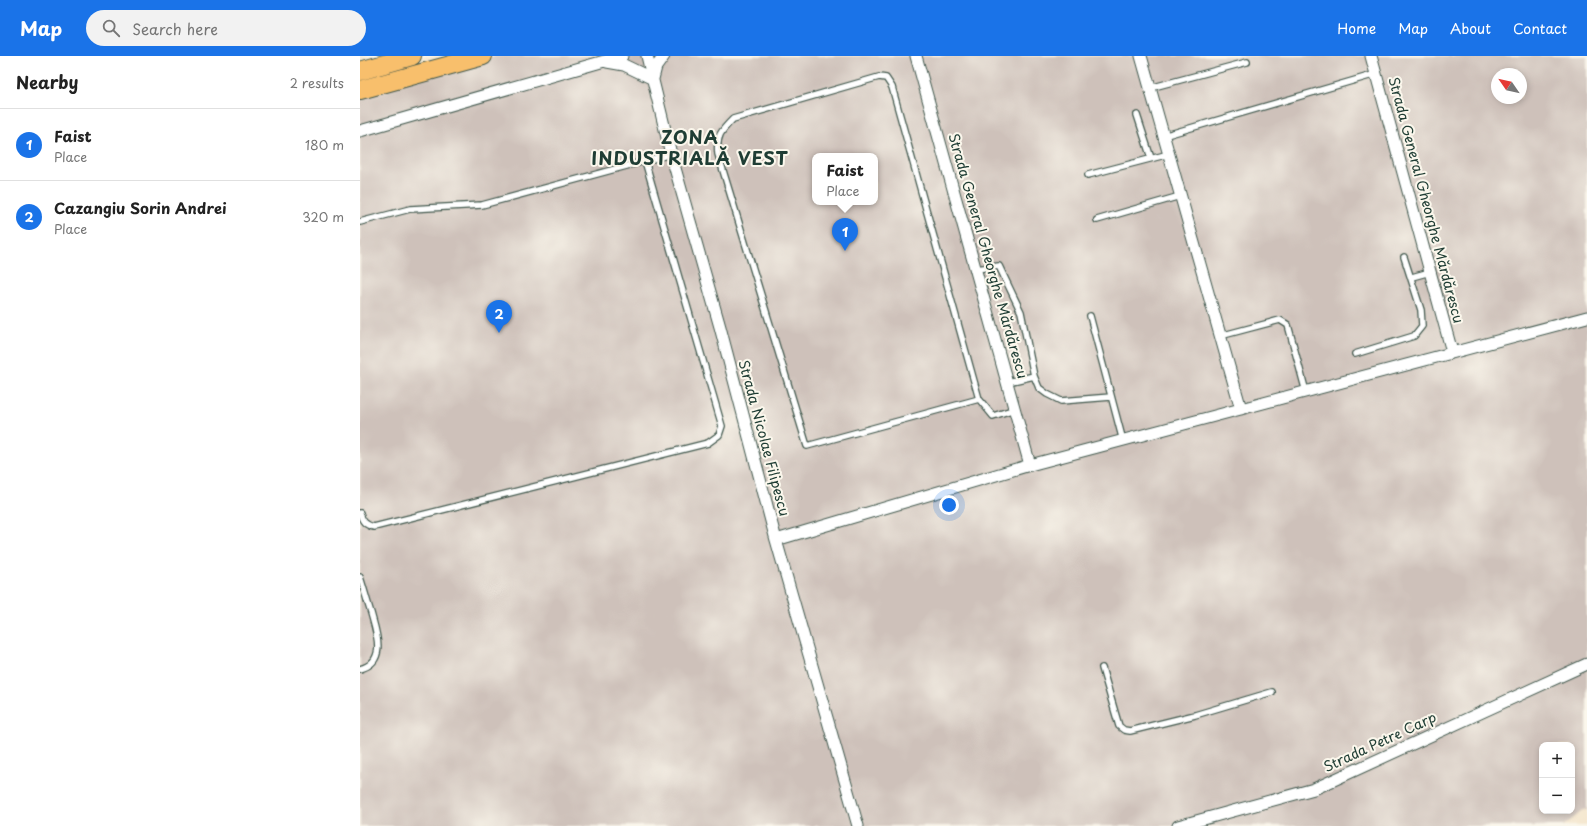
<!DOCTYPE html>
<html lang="en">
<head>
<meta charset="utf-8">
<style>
	body { margin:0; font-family:"Playpen Sans",sans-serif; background:#f2f2f2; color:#222 }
	.controls { position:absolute; right:12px; bottom:12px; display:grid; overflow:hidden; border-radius:8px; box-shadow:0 2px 6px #0003 }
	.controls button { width:36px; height:36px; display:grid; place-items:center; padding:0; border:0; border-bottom:1px solid #e0e0e0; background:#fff; color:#222; font:20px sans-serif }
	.compass { position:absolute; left:1131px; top:12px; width:36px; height:36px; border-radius:50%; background:#fff; box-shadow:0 2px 6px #0003; rotate:304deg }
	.you { position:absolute; left:589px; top:449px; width:14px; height:14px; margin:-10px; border:3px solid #fff; border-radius:50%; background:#1a73e8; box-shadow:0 0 0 6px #1a73e833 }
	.badge { display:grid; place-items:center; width:26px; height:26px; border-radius:50%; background:#1a73e8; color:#fff; font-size:13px; font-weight:700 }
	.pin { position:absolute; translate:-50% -33px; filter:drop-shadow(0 1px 2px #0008) }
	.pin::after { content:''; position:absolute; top:21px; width:14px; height:12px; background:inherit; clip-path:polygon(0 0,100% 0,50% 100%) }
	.popup { position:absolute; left:452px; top:97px; width:66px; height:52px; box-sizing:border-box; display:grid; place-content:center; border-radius:8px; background:#fff; filter:drop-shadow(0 1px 3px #0005); font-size:13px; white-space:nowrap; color:#767676 }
	.popup b { font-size:15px; color:#222 }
	.popup::after { content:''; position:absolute; left:50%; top:100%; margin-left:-8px; border:8px solid transparent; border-top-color:#fff }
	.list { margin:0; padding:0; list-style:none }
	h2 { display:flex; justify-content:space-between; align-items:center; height:52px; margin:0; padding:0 16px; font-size:17px }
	h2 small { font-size:13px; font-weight:400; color:#767676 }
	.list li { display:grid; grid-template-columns:26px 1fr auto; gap:12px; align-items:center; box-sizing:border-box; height:72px; padding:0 16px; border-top:1px solid #e0e0e0 }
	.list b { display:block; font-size:15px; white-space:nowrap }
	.list p { margin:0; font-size:13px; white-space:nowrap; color:#767676 }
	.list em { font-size:13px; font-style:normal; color:#767676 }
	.icon { flex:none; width:22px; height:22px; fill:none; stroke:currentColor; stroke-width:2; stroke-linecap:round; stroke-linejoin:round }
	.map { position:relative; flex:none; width:1227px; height:770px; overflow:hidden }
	header { display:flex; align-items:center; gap:24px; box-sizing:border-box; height:56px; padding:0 20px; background:#1a73e8; color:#fff }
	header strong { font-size:19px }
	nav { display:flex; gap:22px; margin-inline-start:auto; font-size:14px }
	.search { width:280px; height:36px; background:#f2f2f2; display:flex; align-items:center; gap:10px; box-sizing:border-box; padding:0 14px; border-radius:22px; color:#767676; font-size:15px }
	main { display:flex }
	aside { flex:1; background:#fff }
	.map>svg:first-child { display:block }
	.industrial { fill:#cec1ba; fill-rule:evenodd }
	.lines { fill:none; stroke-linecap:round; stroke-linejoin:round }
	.lane-casing { stroke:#3f564b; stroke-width:8 }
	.street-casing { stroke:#3f564b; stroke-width:13 }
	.primary-casing { stroke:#3f564b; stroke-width:20 }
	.lane { stroke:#fff; stroke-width:5.5 }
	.street { stroke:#fff; stroke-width:11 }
	.primary { stroke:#f8bf6c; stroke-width:18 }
	.labels { text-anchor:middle; stroke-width:4; stroke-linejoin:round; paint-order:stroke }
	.street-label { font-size:14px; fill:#1f3d34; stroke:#fbf7ec }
	.district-label { font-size:18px; font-weight:bold; letter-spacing:1px; fill:#1f3d34; stroke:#fbf7ec }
</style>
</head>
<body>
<header>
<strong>Map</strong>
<div class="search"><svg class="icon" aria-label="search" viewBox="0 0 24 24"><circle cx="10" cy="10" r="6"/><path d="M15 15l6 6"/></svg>Search here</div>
<nav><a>Home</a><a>Map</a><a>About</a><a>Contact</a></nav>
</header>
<main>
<aside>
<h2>Nearby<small>2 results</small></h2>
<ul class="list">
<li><span class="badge">1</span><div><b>Faist</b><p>Place</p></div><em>180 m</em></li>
<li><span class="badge">2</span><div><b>Cazangiu Sorin Andrei</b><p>Place</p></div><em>320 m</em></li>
</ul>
</aside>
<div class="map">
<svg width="1227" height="770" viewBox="0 0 1227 770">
	<rect width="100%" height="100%" fill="#fbf7ec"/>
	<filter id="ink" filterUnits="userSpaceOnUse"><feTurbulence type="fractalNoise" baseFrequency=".025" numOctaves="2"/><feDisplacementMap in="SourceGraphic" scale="8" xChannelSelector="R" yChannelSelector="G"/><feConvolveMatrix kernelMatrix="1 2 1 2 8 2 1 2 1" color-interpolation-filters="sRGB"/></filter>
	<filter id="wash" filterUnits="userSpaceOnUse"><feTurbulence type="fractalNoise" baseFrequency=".012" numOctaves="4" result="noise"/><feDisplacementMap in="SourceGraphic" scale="16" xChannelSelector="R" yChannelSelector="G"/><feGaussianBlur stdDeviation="0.9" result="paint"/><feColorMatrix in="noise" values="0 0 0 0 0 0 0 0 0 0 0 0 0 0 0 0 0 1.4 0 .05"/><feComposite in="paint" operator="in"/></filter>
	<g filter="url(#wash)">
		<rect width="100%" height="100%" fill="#f4e6cd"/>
		<!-- industrial -->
		<path class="industrial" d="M 123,0 L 1227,0 L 1227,755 L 1225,753 L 1203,770 L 0,770 L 0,34 ZM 1137,18 L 1161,18 L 1161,42 L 1137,42 ZM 455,100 L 515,100 L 515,146 L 455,146 ZM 1182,689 L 1212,689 L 1212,755 L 1182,755 Z"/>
	</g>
	<g filter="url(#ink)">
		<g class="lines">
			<!-- lane casing -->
			<g class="lane-casing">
				<path id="lane" d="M 790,32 L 887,6
					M 777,59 L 791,102
					M 803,80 L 1016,18
					M 728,119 L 809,98
					M 737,164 L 820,140
					M 0,166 L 50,153 L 122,149 L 311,98
					M 616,213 L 639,210 L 661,256 L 674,320 L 679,332 L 687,338 L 701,345 L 751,341
					M 1052,221 L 1070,216
					M 730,260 L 763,385
					M 860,280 L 920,264 L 928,269 L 946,336
					M 995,298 L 1054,280 L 1062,270 L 1061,254 L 1044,201
					M 648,326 L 674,320
					M 619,343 L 447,390 L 358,98 C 356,80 361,75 373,63 L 519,21 L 526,22 L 532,31 L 619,343 L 633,360 L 655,353
					M 0,457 C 2,465 5,469 14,471 L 348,387 L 359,379 L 362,370 L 285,105
					M 0,521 C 4,533 7,545 11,557 C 16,576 28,606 0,613
					M 742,612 L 759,670 L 764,674 L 770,675 L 835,659 L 912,636"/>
			</g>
			<!-- street casing -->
			<g class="street-casing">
				<path id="street" d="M 287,0 L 311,98 L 360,271 L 416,484 L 498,770
					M 556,0 L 670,409
					M 781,0 L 881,353
					M 1011,0 L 1092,296
					M 247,6 L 264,9 L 293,23 L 296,11 L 304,0
					M 0,75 L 262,0
					M 416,484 L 670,409 L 1227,261
					M 818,770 L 954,733 L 1227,608"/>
			</g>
			<!-- primary casing -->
			<g class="primary-casing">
				<path id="primary" d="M 0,15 L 52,0
					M 0,34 L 123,0"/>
			</g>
			<!-- lane -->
			<use href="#lane" class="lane"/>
			<!-- street -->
			<use href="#street" class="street"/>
			<!-- primary -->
			<use href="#primary" class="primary"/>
		</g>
	</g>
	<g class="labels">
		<!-- street labels -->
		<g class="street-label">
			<text transform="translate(1066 144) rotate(75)" y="5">Strada General Gheorghe Mărdărescu</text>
			<text transform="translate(628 200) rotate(74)" y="5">Strada General Gheorghe Mărdărescu</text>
			<text transform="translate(404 382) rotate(75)" y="5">Strada Nicolae Filipescu</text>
			<text transform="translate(1020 686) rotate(-25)" y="5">Strada Petre Carp</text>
		</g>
		<!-- district labels -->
		<g class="district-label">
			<text x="330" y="88">ZONA<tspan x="330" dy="21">INDUSTRIALĂ VEST</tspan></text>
		</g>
	</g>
</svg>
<div class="controls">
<button>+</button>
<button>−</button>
</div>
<svg class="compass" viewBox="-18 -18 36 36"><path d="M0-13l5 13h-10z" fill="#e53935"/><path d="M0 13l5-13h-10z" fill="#767676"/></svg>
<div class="you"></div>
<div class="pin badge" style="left:485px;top:195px">1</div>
<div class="popup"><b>Faist</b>Place</div>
<div class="pin badge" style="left:139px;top:277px">2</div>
</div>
</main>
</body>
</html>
